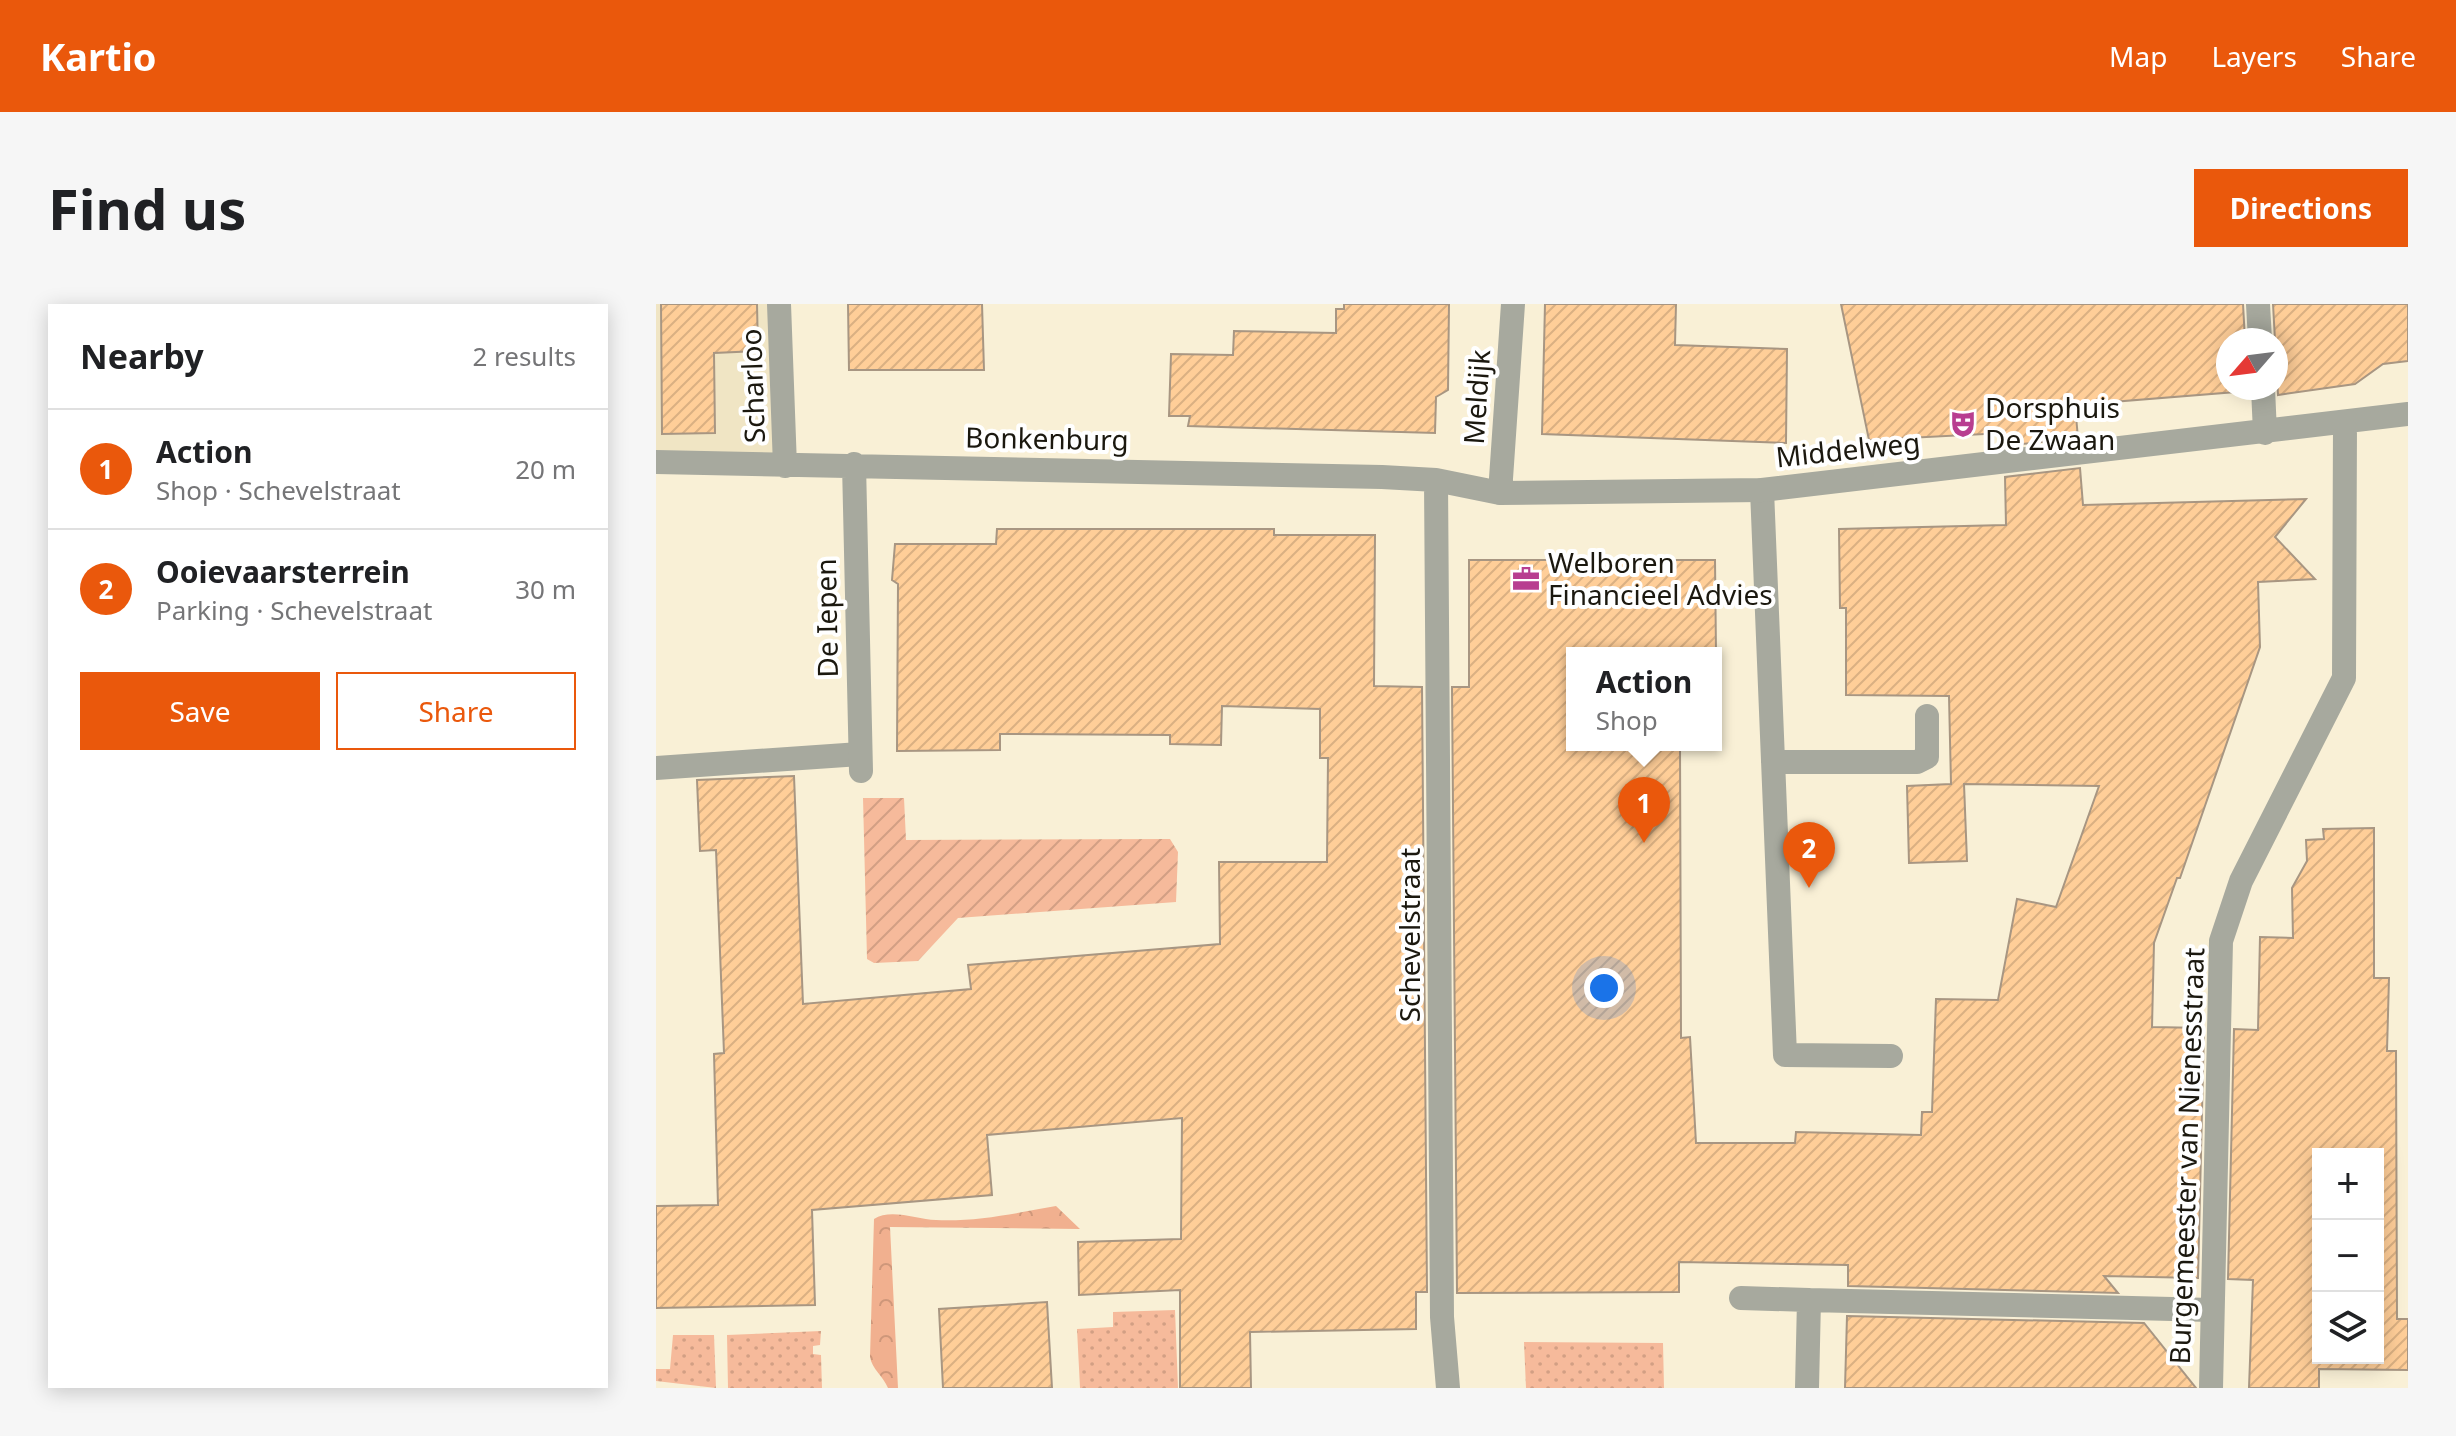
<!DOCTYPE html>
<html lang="en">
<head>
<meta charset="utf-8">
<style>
	body { margin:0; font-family:"Noto Sans",sans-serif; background:#f6f6f6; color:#202124 }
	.controls { position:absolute; right:24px; bottom:24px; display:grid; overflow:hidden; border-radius:0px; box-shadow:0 4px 20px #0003 }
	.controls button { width:72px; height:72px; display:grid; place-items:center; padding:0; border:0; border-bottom:2px solid #e0e0e0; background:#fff; color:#202124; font:40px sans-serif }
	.compass { position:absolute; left:1560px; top:24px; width:72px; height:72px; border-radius:50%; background:#fff; box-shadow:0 4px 20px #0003; rotate:242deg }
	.you { position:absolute; left:948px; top:684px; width:28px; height:28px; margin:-20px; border:6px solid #fff; border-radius:50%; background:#1a73e8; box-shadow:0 0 0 12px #1a73e833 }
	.badge { display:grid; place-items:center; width:52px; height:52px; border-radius:50%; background:#ea580c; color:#fff; font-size:26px; font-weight:700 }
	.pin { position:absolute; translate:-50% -66px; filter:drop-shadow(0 2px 4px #0008) }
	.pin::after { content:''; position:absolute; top:42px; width:28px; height:24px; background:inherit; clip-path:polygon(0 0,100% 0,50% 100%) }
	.popup { position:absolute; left:910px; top:343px; width:156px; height:104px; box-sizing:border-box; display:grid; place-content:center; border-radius:0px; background:#fff; filter:drop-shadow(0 2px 6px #0005); font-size:26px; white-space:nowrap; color:#757577 }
	.popup b { font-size:30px; color:#202124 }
	.popup::after { content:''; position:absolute; left:50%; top:100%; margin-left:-16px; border:16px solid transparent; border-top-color:#fff }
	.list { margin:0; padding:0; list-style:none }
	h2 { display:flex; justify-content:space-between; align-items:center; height:104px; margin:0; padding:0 32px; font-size:34px }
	h2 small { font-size:26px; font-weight:400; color:#757577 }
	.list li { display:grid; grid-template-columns:52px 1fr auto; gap:24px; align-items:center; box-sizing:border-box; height:120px; padding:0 32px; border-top:2px solid #e0e0e0 }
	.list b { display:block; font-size:30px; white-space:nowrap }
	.list p { margin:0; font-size:26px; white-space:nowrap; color:#757577 }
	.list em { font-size:26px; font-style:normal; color:#757577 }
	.actions { display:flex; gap:16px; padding:24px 32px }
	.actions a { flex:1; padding:18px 0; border:2px solid #ea580c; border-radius:0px; text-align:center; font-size:28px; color:#ea580c }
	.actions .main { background:#ea580c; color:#fff }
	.icon { flex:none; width:44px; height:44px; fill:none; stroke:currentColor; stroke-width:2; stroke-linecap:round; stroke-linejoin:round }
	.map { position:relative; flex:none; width:1752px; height:1084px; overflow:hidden; border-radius:0px }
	header { display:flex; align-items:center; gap:48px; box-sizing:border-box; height:112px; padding:0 40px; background:#ea580c; color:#fff }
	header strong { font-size:38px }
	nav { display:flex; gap:44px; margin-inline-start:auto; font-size:28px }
	.intro { display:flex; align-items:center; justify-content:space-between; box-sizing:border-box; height:192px; padding:0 48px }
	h1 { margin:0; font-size:56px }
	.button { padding:20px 36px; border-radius:0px; background:#ea580c; color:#fff; font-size:28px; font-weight:700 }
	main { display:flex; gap:48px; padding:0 48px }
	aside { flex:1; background:#fff; border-radius:0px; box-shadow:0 4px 20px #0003 }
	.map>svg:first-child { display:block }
	.built { fill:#f0e5c4 }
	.grass { fill:url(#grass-dots) }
	.forest { fill:url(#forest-crowns) }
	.garden { fill:url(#garden-furrows) }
	.building { fill:url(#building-hatch); stroke:#a89682; stroke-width:2; fill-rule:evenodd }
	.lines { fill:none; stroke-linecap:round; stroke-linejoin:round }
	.lane { stroke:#a7a99e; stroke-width:24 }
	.street { stroke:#a7a99e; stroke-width:24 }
	.labels { text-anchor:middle; stroke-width:8; stroke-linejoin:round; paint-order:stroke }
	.street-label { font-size:28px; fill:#1b180f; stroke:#fff }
	.poi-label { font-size:28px; fill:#1b180f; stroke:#fff; text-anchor:start }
</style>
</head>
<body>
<header>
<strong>Kartio</strong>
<nav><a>Map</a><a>Layers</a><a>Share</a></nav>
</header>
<div class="intro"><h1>Find us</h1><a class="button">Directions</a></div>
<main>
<aside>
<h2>Nearby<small>2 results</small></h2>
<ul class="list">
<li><span class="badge">1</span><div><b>Action</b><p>Shop · Schevelstraat</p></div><em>20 m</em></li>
<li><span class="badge">2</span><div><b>Ooievaarsterrein</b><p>Parking · Schevelstraat</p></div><em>30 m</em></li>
</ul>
<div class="actions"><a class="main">Save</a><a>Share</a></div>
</aside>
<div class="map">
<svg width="1752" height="1084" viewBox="0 0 1752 1084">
	<defs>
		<pattern id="grass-dots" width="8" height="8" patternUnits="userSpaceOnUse" patternTransform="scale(2)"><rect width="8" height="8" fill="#f6ba9b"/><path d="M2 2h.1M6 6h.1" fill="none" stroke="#d29f84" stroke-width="1.8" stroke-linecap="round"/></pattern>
		<pattern id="forest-crowns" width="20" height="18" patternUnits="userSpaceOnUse" patternTransform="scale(2)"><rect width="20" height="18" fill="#f1b08f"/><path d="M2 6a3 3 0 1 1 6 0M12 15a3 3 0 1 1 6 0" fill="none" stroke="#ce977a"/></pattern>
		<pattern id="garden-furrows" width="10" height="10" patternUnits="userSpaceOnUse" patternTransform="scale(2)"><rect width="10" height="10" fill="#f6ba9b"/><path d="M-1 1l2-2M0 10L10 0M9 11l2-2" fill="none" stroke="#d29f84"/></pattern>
		<pattern id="building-hatch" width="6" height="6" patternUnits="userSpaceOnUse" patternTransform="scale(2)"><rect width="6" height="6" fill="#ffce98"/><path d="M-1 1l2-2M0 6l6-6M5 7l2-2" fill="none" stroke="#dab082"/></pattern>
	</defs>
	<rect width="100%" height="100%" fill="#f9f0d6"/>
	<!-- built -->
	<path class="built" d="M 0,0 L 122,0 L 125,154 L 0,154 Z"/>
	<!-- grass -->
	<path class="grass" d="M 519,1006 L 522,1084 L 424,1084 L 421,1025 L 457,1023 L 457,1008 Z
		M 165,1027 L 164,1041 L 157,1042 L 157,1050 L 165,1051 L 166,1084 L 72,1084 L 71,1031 Z
		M 17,1031 L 58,1031 L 60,1084 L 0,1077 L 0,1065 L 14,1065 Z
		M 868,1038 L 1007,1039 L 1008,1084 L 870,1084 Z"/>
	<!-- forest -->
	<path class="forest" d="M 400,902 L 424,925 L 234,923 L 242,1084 L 232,1084 C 227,1072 216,1065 214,1053 L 218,915 C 234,904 261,915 280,916 C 319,918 361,909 400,902 Z"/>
	<!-- garden -->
	<path class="garden" d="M 207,494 L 248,494 L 250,536 L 514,535 L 522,548 L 520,598 L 302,614 L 262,657 L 218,659 L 211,655 Z"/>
	<!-- building -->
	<path class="building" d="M 5,0 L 101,0 L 102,47 L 58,49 L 59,129 L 6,130 Z
		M 192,0 L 326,0 L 328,66 L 193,66 Z
		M 688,0 L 793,0 L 792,86 L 780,93 L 779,129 L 532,122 L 534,112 L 513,112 L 515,50 L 577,51 L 578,27 L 680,29 L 680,5 L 688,5 Z
		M 889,0 L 1020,0 L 1019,41 L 1131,45 L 1130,139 L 886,130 Z
		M 1185,0 L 1587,0 L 1589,36 L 1572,36 L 1572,84 L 1592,84 L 1592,87 L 1419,101 L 1422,134 L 1348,142 L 1348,129 L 1213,136 Z
		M 1617,0 L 1752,0 L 1752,57 L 1727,60 L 1699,80 L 1622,91 Z
		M 1424,164 L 1427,201 L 1650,195 L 1619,233 L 1659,275 L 1602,278 L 1604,343 L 1524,574 L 1521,574 L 1498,639 L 1496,723 L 1548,724 L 1542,974 L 1448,972 L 1462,989 L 1192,982 L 1192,961 L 1023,958 L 1023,988 L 801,989 L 796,383 L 813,383 L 813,256 L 1059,256 L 1060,349 L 916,349 L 916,441 L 1024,441 L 1025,734 L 1034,733 L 1040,839 L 1139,839 L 1140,828 L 1265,831 L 1266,808 L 1276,808 L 1280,695 L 1342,696 L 1361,595 L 1400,603 L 1443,482 L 1308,480 L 1311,557 L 1253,559 L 1251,482 L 1295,480 L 1293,392 L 1190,391 L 1190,304 L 1184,304 L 1183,225 L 1350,221 L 1349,173 Z
		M 341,225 L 618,225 L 618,231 L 719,231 L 718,382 L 766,383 L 771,988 L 760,988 L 760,1025 L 594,1028 L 595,1084 L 524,1084 L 524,986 L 423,991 L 422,938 L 525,935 L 526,814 L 331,831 L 336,891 L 156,906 L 159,1001 L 0,1004 L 0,902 L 62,901 L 58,750 L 68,749 L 60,546 L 44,547 L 41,476 L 138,472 L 147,700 L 315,685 L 312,661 L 564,640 L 563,558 L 671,558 L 672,454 L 664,454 L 664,405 L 566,402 L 565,441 L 514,440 L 514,431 L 344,430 L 344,446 L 241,447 L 242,280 L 236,276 L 239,240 L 340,240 Z
		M 1718,524 L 1718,674 L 1733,674 L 1731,747 L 1740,747 L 1741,1015 L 1752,1015 L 1752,1066 L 1663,1065 L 1663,1084 L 1593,1084 L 1597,976 L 1572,975 L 1578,725 L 1602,726 L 1604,633 L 1637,634 L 1636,584 L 1651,557 L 1650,536 L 1668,535 L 1667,525 ZM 1662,850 L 1722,850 L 1722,1054 L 1662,1054 Z
		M 391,998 L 396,1084 L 287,1084 L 283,1005 Z
		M 1191,1012 L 1488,1019 L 1540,1084 L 1189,1084 Z"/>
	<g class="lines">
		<!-- lane -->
		<path class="lane" d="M 1106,186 L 1129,751 L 1235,752
			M 1117,458 L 1261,458 L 1271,453 L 1271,412
			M 0,464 L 204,450"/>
		<!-- street -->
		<path class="street" d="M 123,0 L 129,162
			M 1602,0 L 1604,36
			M 1607,84 L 1609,129
			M 0,158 L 726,173 L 780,176 L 844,189 L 1106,186 L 1752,110
			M 198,160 L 205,467
			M 780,176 L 786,1013 L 792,1084
			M 844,189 L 857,0
			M 1085,994 L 1153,996
			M 1151,1084 L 1153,996 L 1556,1006
			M 1555,1084 L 1565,637 L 1585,577 L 1688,374 L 1689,120"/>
	</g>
	<!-- icons -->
	<defs>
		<g id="theatre-bare" transform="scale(2.16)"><path d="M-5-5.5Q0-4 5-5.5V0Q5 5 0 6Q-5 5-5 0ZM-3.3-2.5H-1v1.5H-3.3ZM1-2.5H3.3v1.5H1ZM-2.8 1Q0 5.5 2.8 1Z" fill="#b83e90" stroke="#fff" stroke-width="2.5" paint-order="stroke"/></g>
		<g id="office-bare" transform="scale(2.16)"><path d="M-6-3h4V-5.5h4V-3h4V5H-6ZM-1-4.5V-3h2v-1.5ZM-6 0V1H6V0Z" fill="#b83e90" stroke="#fff" stroke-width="2.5" paint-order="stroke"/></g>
	</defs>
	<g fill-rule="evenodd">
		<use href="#theatre-bare" x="1307" y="120"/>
		<use href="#office-bare" x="870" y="275"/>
	</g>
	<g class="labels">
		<!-- street labels -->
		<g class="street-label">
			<text transform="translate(97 82) rotate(-92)" y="10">Scharloo</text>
			<text transform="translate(821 93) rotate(-86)" y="10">Meldijk</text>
			<text transform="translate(391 135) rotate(1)" y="10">Bonkenburg</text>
			<text transform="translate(1192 146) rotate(-6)" y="10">Middelweg</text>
			<text transform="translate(171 314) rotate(-91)" y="10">De Iepen</text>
			<text transform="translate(754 631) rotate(-90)" y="10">Schevelstraat</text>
			<text transform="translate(1531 852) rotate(-88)" y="10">Burgemeester van Nienesstraat</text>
		</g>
		<!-- poi labels -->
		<g class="poi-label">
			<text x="1329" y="114">Dorsphuis<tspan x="1329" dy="32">De Zwaan</tspan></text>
			<text x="892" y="269">Welboren<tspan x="892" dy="32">Financieel Advies</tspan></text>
		</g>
	</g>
</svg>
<div class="controls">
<button>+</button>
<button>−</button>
<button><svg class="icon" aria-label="layers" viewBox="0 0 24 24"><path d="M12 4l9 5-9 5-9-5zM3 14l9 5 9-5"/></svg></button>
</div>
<svg class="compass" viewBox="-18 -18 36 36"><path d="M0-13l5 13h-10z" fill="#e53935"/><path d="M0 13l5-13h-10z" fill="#757577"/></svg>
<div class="you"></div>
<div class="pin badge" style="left:988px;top:539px">1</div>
<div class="popup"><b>Action</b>Shop</div>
<div class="pin badge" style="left:1153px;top:584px">2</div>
</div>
</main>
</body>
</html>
